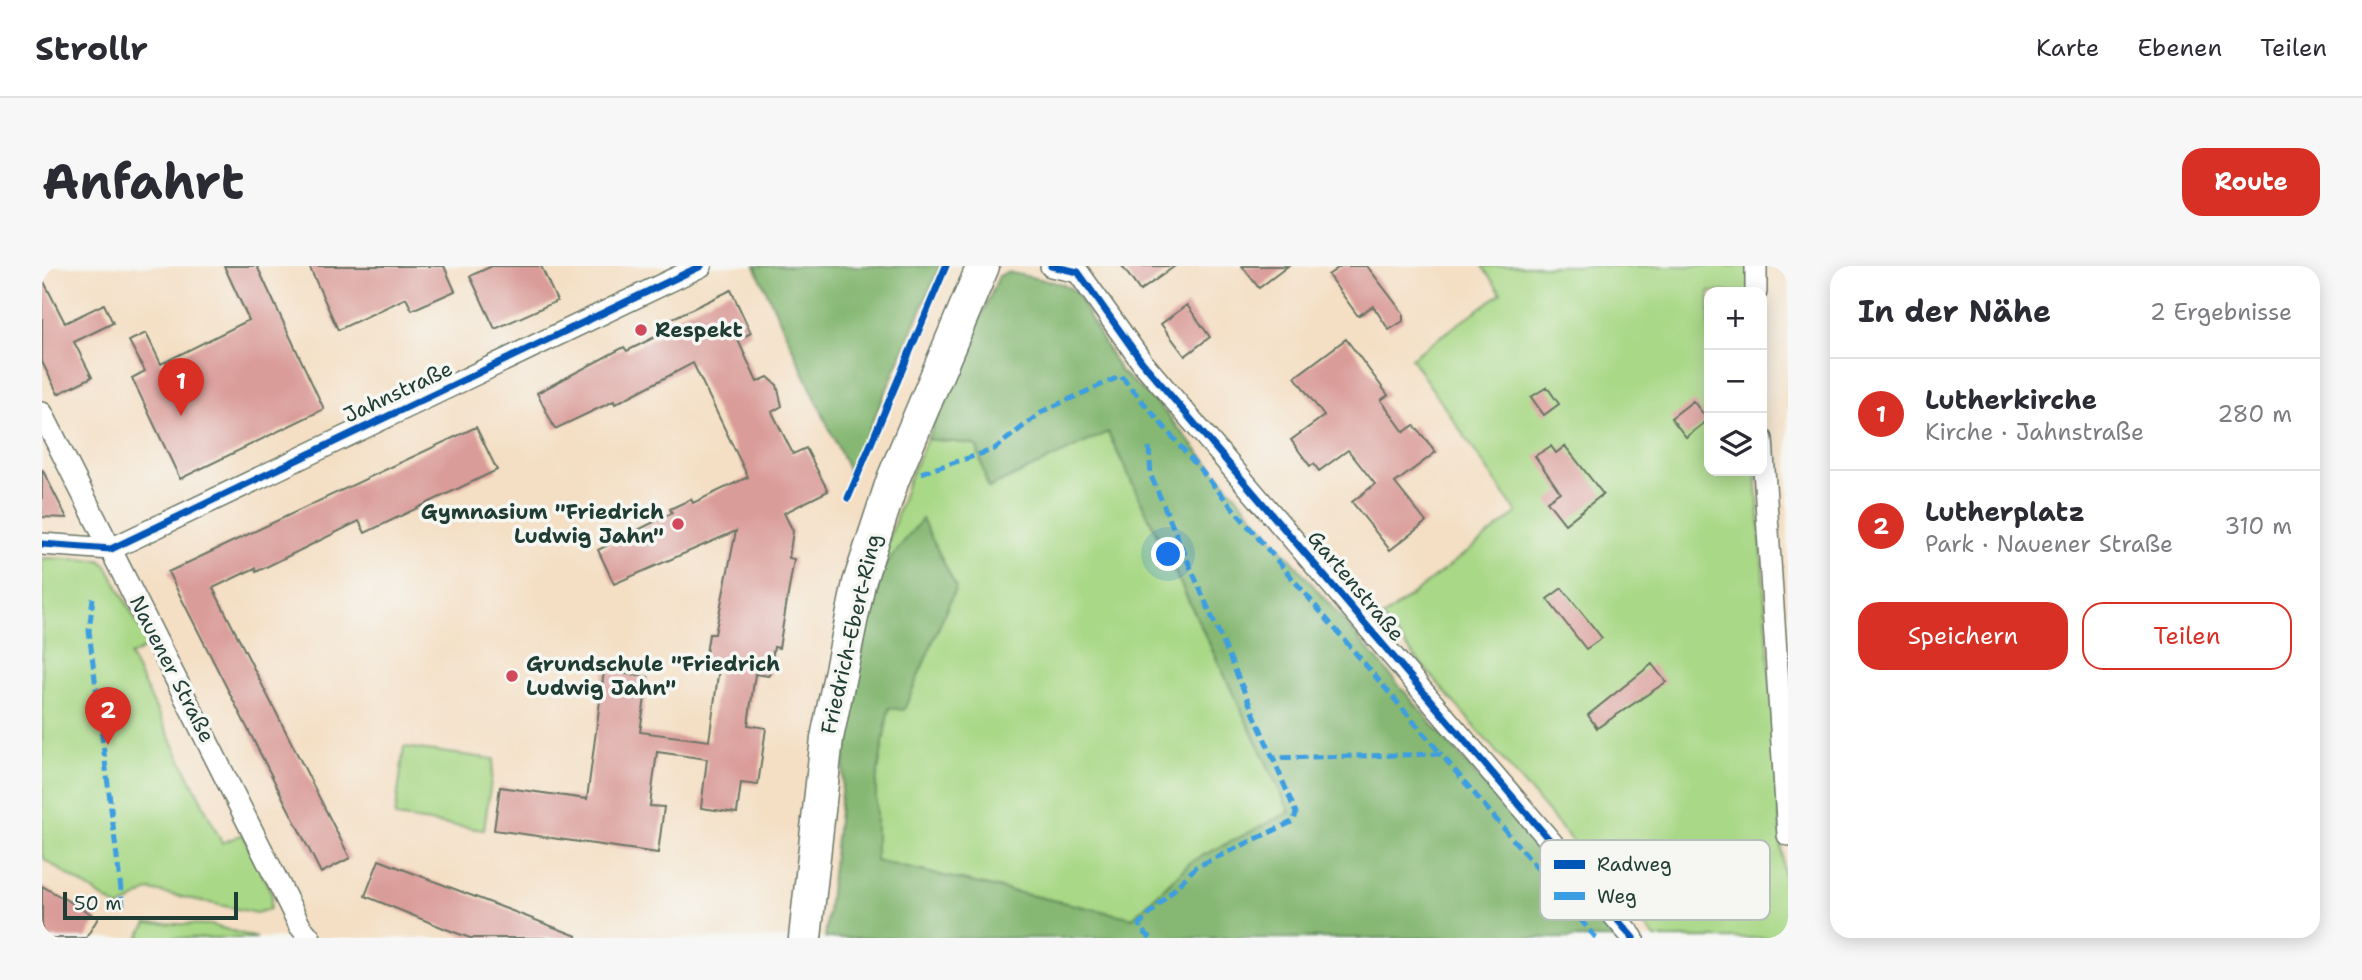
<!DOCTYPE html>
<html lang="de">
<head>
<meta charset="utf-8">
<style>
	body { margin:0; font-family:"Shantell Sans",sans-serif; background:#f7f7f7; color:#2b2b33 }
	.controls { position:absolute; right:21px; top:21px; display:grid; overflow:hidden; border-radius:14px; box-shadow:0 4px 18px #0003 }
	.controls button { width:63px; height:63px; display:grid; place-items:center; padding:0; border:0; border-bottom:2px solid #e1e1e2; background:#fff; color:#2b2b33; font:35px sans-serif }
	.scale { position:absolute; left:21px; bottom:18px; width:175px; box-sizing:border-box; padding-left:7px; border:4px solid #1f3d34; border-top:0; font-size:19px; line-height:24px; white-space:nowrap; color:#1f3d34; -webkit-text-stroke:5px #f6f6f2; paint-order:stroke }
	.you { position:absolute; left:1127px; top:289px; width:24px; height:24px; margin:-18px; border:5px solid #fff; border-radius:50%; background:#1a73e8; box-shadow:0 0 0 10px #1a73e833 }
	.badge { display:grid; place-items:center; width:46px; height:46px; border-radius:50%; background:#d93025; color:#fff; font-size:23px; font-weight:700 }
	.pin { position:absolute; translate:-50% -58px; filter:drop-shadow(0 2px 4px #0008) }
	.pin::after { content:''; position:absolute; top:37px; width:24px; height:21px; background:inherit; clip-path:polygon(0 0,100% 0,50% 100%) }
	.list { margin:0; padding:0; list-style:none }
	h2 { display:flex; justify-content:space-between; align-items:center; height:91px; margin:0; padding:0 28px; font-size:30px }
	h2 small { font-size:23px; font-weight:400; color:#7c7c81 }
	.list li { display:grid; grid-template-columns:46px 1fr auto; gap:21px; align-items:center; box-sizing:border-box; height:112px; padding:0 28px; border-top:2px solid #e1e1e2 }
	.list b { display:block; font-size:26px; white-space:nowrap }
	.list p { margin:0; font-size:23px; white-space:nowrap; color:#7c7c81 }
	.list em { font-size:23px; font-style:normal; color:#7c7c81 }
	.actions { display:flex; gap:14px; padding:21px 28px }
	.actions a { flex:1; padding:16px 0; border:2px solid #d93025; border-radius:21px; text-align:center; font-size:24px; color:#d93025 }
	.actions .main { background:#d93025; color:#fff }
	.icon { flex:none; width:38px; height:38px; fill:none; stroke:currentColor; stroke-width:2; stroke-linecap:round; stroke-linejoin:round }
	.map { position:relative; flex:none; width:1746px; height:672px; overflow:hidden; border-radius:21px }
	header { display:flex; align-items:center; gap:42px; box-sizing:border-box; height:98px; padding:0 35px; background:#fff; border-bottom:2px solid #e1e1e2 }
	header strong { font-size:33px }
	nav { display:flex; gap:38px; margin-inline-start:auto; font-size:24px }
	.intro { display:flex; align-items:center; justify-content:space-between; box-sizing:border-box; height:168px; padding:0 42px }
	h1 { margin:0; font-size:49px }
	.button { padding:18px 32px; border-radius:21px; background:#d93025; color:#fff; font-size:24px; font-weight:700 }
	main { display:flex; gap:42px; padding:0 42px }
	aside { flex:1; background:#fff; border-radius:21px; box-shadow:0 4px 18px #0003 }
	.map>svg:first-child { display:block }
	.green { fill:#a9d886; stroke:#648a5d; stroke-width:2 }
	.forest { fill:#86b873; stroke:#527a54; stroke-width:2 }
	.building { fill:#da9c99 }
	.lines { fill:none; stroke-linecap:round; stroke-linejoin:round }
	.street-casing { stroke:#6a7666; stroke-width:24 }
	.secondary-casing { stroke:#6a7666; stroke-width:35 }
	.street { stroke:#fff; stroke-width:21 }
	.secondary { stroke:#fff; stroke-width:32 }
	.quiet { stroke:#3c9ee2; stroke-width:5; stroke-dasharray:10 5; stroke-linecap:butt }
	.cycleway-casing { stroke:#f6f6f2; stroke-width:11 }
	.cycleway { stroke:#0057b8; stroke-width:7 }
	.poi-dot { fill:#d1495b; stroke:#f6f6f2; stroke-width:2.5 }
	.labels { text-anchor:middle; stroke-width:7; stroke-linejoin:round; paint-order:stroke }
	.poi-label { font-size:21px; font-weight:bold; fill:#1f3d34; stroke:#f6f6f2; text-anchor:start }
	.street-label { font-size:21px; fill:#1f3d34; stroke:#f6f6f2 }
	.key { fill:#f6f6f2; stroke:#b6beb9; stroke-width:2 }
	.key-label { font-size:19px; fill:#1f3d34 }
</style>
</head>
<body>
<header>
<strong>Strollr</strong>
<nav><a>Karte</a><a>Ebenen</a><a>Teilen</a></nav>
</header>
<div class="intro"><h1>Anfahrt</h1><a class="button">Route</a></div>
<main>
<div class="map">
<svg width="1746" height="672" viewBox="0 0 1746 672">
	<rect width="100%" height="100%" fill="#f6f6f2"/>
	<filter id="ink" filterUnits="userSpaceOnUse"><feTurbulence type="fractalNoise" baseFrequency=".0143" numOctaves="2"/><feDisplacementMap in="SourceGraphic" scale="14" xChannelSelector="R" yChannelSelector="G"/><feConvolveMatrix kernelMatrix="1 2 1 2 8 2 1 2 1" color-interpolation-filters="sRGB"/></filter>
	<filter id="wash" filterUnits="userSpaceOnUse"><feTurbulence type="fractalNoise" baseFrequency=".00686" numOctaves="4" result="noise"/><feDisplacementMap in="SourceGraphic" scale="28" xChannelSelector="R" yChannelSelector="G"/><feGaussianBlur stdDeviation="1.57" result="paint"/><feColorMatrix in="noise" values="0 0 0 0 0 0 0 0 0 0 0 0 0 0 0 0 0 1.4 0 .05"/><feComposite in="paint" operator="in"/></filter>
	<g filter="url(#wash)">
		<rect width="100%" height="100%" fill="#f4dfc4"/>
		<!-- green -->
		<path class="green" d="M 1440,0 L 1709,0 L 1708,26 L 1667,26 L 1667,205 L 1714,205 L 1746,672 L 1613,672 L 1340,352 L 1475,247 L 1369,92 L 1459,27 Z
			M 1065,165 L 1248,546 L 1150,595 L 1091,652 L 834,595 L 824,518 L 879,255 L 836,308 L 866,215 L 885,173 L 930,178 L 935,181 L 947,222 Z
			M 0,292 L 58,294 L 65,300 L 107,380 L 88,390 L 180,577 L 201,568 L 230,628 L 228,643 L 214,647 L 108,624 L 77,642 L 3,594 L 0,588 Z
			M 362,481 L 452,493 L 442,564 L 353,551 Z
			M 105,657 L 169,659 L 215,672 L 96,672 Z"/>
		<!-- forest -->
		<path class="forest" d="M 713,0 L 898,0 L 808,208 Z
			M 965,6 L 1020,18 L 1033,25 L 1078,105 L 1113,135 L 1574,672 L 783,672 L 809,436 L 836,308 L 880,253 L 914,321 L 862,444 L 847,442 L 834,518 L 834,595 L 1091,652 L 1150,595 L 1248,546 L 1066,166 L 946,222 L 935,181 L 930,178 L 885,173 L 957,10 Z"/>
		<g id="blocks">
			<!-- building -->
			<path class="building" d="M 182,0 L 215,0 L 282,143 L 138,213 L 90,112 L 103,105 L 87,75 L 104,67 L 119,98 L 207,54 Z
				M 267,0 L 402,0 L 413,25 L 370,44 L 364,32 L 296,64 Z
				M 450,0 L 499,0 L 515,35 L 453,63 L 428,10 Z
				M 1080,0 L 1133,0 L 1098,25 Z
				M 1200,0 L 1246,0 L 1217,22 Z
				M 1299,0 L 1325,0 L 1361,47 L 1361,55 L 1347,64 L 1331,40 L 1316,50 L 1286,9 Z
				M 0,12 L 23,57 L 62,38 L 71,57 L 32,76 L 50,111 L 16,128 L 0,96 Z
				M 689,24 L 709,67 L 696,74 L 715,116 L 726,111 L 735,119 L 740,140 L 730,146 L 751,188 L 764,182 L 786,225 L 742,247 L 751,265 L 747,292 L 752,293 L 737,382 L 732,381 L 727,410 L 713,408 L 706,459 L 724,462 L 716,519 L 699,517 L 695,547 L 659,542 L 665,493 L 615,486 L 608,540 L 622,541 L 616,587 L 452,564 L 458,521 L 545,533 L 562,405 L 606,411 L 598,466 L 667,475 L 677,402 L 662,400 L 667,368 L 673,368 L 694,265 L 572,318 L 556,284 L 630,247 L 628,243 L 649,233 L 651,237 L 706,211 L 651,97 L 573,138 L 572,135 L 513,163 L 495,127 L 582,81 L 585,85 L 633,61 L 629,53 Z
				M 1145,39 L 1168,71 L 1143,90 L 1119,58 Z
				M 1304,73 L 1346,129 L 1339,134 L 1362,166 L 1372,159 L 1394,186 L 1353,217 L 1384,256 L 1348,284 L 1310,236 L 1333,218 L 1306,184 L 1277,205 L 1272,198 L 1268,200 L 1249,174 L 1282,150 L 1253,111 Z
				M 1505,121 L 1517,138 L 1502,149 L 1489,131 Z
				M 1651,135 L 1666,154 L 1644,171 L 1629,152 Z
				M 434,161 L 455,204 L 323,267 L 317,255 L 214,306 L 213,302 L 171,322 L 308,592 L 279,607 L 126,306 Z
				M 1509,180 L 1514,187 L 1523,180 L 1561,228 L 1523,258 L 1505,235 L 1518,226 L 1493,190 Z
				M 0,203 L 25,252 L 0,251 Z
				M 1520,322 L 1560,372 L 1544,383 L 1505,333 Z
				M 1610,398 L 1624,416 L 1555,462 L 1546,449 Z
				M 337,594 L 535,670 L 534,672 L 428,672 L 404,663 L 323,630 Z
				M 0,620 L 56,652 L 44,672 L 0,672 Z"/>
		</g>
	</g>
	<g filter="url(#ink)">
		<use href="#blocks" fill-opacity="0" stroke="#6a7666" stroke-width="2"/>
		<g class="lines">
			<!-- street casing -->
			<g class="street-casing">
				<path id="street" d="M 1009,0 L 1036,6 L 1100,96 L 1591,672
					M 1714,26 L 1714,0
					M 0,147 L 258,660 L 268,672
					M 1720,173 L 1746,569
					M 0,278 L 69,283 L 659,0"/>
			</g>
			<!-- secondary casing -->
			<g class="secondary-casing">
				<path id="secondary" d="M 763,672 L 785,472 L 817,317 L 851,213 L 941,0"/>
			</g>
			<!-- street -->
			<use href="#street" class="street"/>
			<!-- secondary -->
			<use href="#secondary" class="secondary"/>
			<!-- quiet -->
			<path class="quiet" d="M 1107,181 L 1109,210 L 1231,492 L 1399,488 L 1554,672
				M 879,207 L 951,184 L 1001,145 L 1079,110 L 1399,488
				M 51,332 L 47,365 L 81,640
				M 1109,672 L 1098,663 L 1098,658 L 1154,601 L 1252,555 L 1254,547 L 1231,492"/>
			<!-- cycleway casing -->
			<g class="cycleway-casing">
				<path id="cycleway" d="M 1009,0 L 1036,6 L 1100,96 L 1591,672
					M 806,232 L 904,0
					M 0,278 L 69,283 L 659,0"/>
			</g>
			<!-- cycleway -->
			<use href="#cycleway" class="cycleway"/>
		</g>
	</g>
	<!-- markers -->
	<g class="poi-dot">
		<circle cx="599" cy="64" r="7"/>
		<circle cx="636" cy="258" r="7"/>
		<circle cx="470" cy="410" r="7"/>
	</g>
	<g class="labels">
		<!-- poi labels -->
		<g class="poi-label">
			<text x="613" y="71">Respekt</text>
			<text x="622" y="253" text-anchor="end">Gymnasium "Friedrich<tspan x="622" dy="24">Ludwig Jahn"</tspan></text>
			<text x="484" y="405">Grundschule "Friedrich<tspan x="484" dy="24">Ludwig Jahn"</tspan></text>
		</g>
		<!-- street labels -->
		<g class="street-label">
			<text transform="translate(356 126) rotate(-25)" y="7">Jahnstraße</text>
			<text transform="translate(1314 320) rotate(50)" y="7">Gartenstraße</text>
			<text transform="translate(809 368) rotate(-77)" y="7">Friedrich-Ebert-Ring</text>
			<text transform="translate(130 403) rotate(63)" y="7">Nauener Straße</text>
		</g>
	</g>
	<!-- legend -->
	<rect x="1498" y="574" width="230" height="80" rx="10" class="key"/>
	<rect x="1512" y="594" width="31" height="9" fill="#0057b8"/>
	<rect x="1512" y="626" width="31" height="8" fill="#3c9ee2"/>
	<g class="key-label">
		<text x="1555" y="605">Radweg</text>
		<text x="1555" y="637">Weg</text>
	</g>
</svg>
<div class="controls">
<button>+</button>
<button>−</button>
<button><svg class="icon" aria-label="layers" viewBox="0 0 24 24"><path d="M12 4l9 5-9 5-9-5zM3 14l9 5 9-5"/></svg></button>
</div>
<div class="scale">50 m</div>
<div class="you"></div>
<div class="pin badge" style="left:139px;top:150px">1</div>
<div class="pin badge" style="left:66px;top:479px">2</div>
</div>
<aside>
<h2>In der Nähe<small>2 Ergebnisse</small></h2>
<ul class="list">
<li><span class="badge">1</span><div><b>Lutherkirche</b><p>Kirche · Jahnstraße</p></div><em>280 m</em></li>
<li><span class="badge">2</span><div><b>Lutherplatz</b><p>Park · Nauener Straße</p></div><em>310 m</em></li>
</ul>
<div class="actions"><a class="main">Speichern</a><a>Teilen</a></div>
</aside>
</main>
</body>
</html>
